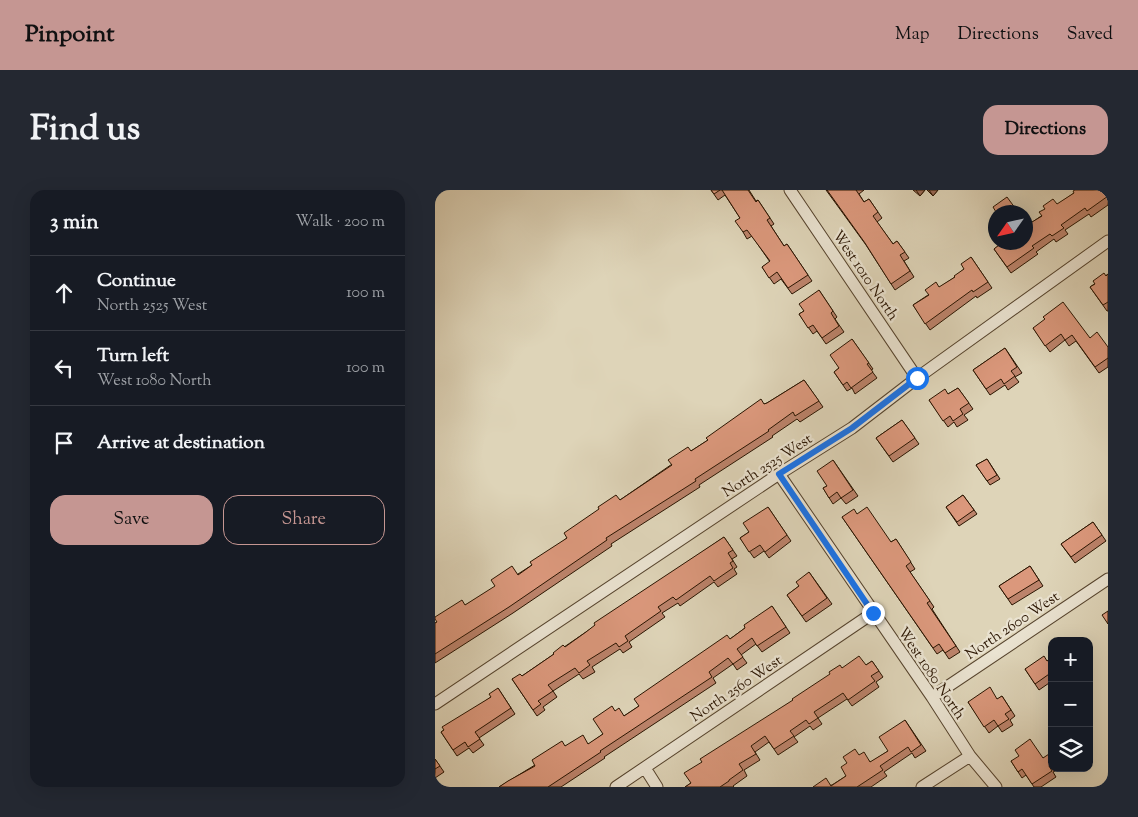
<!DOCTYPE html>
<html lang="en">
<head>
<meta charset="utf-8">
<style>
	body { margin:0; font-family:"Sorts Mill Goudy",serif; background:#242831; color:#f1f3f6 }
	.controls { position:absolute; right:15px; bottom:15px; display:grid; overflow:hidden; border-radius:10px; box-shadow:0 5px 20px #0002 }
	.controls button { width:45px; height:45px; display:grid; place-items:center; padding:0; border:0; border-bottom:1px solid #363941; background:#171b24; color:#f1f3f6; font:25px sans-serif }
	.compass { position:absolute; left:553px; top:15px; width:45px; height:45px; border-radius:50%; background:#171b24; box-shadow:0 5px 20px #0002; rotate:236deg }
	.stop { position:absolute; width:15px; height:15px; margin:-11px; border:4px solid #1a73e8; border-radius:50%; background:#fff }
	.stop.end { background:#1a73e8; border-color:#fff; box-shadow:0 1px 5px #0008 }
	.list { margin:0; padding:0; list-style:none }
	h2 { display:flex; justify-content:space-between; align-items:center; height:65px; margin:0; padding:0 20px; font-size:21px }
	h2 small { font-size:16px; font-weight:400; color:#9ea1a6 }
	.list li { display:grid; grid-template-columns:32px 1fr auto; gap:15px; align-items:center; box-sizing:border-box; height:75px; padding:0 20px; border-top:1px solid #363941 }
	.list b { display:block; font-size:19px; white-space:nowrap }
	.list p { margin:0; font-size:16px; white-space:nowrap; color:#9ea1a6 }
	.list em { font-size:16px; font-style:normal; color:#9ea1a6 }
	.actions { display:flex; gap:10px; padding:15px 20px }
	.actions a { flex:1; padding:11px 0; border:1px solid #c59692; border-radius:15px; text-align:center; font-size:18px; color:#c59692 }
	.actions .main { background:#c59692; color:#111 }
	.icon { flex:none; width:28px; height:28px; fill:none; stroke:currentColor; stroke-width:2; stroke-linecap:round; stroke-linejoin:round }
	.map { position:relative; flex:none; width:673px; height:597px; overflow:hidden; border-radius:15px }
	header { display:flex; align-items:center; gap:30px; box-sizing:border-box; height:70px; padding:0 25px; background:#c59692; color:#111 }
	header strong { font-size:24px }
	nav { display:flex; gap:28px; margin-inline-start:auto; font-size:18px }
	.intro { display:flex; align-items:center; justify-content:space-between; box-sizing:border-box; height:120px; padding:0 30px }
	h1 { margin:0; font-size:35px }
	.button { padding:12px 22px; border-radius:15px; background:#c59692; color:#111; font-size:18px; font-weight:700 }
	main { display:flex; gap:30px; padding:0 30px }
	aside { flex:1; background:#171b24; border-radius:15px; box-shadow:0 5px 20px #0002 }
	.map>svg:first-child { display:block }
	.lines { fill:none; stroke-linecap:round; stroke-linejoin:round }
	.minor-casing { stroke:#56442e; stroke-width:13 }
	.minor { stroke:#eae3d1; stroke-width:11 }
	.wall { fill:#bc836b; stroke:#291400 }
	.shaded-wall { fill:#996a57; stroke:#291400 }
	.building { fill:#db987c; stroke:#291400 }
	.route { stroke:#1a73e8; stroke-width:6 }
	.labels { text-anchor:middle; stroke-width:4.5; stroke-linejoin:round; paint-order:stroke }
	.street-label { font-size:15px; fill:#291400; stroke:#eae3d1 }
</style>
</head>
<body>
<header>
<strong>Pinpoint</strong>
<nav><a>Map</a><a>Directions</a><a>Saved</a></nav>
</header>
<div class="intro"><h1>Find us</h1><a class="button">Directions</a></div>
<main>
<aside>
<h2>3 min<small>Walk · 200 m</small></h2>
<ul class="list">
<li><svg class="icon" aria-label="ahead" viewBox="0 0 24 24"><path d="M12 20V5M6 11l6-6 6 6"/></svg><div><b>Continue</b><p>North 2525 West</p></div><em>100 m</em></li>
<li><svg class="icon" aria-label="left" viewBox="0 0 24 24"><path d="M17 20v-9H6M10 6l-5 5 5 5"/></svg><div><b>Turn left</b><p>West 1080 North</p></div><em>100 m</em></li>
<li><svg class="icon" aria-label="arrive" viewBox="0 0 24 24"><path d="M6 21V4h12l-3 4 3 4H6"/></svg><div><b>Arrive at destination</b></div></li>
</ul>
<div class="actions"><a class="main">Save</a><a>Share</a></div>
</aside>
<div class="map">
<svg width="673" height="597" viewBox="0 0 673 597">
	<rect width="100%" height="100%" fill="#ded4b8"/>
	<filter id="stains"><feTurbulence type="fractalNoise" baseFrequency=".004" numOctaves="4"/><feColorMatrix values="0 0 0 0 .2 0 0 0 0 .09 0 0 0 0 .02 0 0 0 .5 -.17"/></filter>
	<radialGradient id="worn" r=".72"><stop offset=".6" stop-color="#630" stop-opacity="0"/><stop offset="1" stop-color="#630" stop-opacity=".3"/></radialGradient>
	<g class="lines">
		<!-- minor casing -->
		<g class="minor-casing">
			<path id="minor" d="M 355,0 L 482,188
				M 344,284 L 497,507 L 535,566 L 561,597
				M 497,507 L 673,389
				M 0,514 L 344,284 L 417,238 L 482,188 L 673,51
				M 210,578 L 222,597
				M 181,597 L 438,423
				M 487,597 L 535,566"/>
		</g>
		<!-- minor -->
		<use href="#minor" class="minor"/>
	</g>
	<!-- wall -->
	<path class="wall" d="M 276,0 L 314,0 L 321,11 L 323,10 L 339,34 L 336,36 L 349,56 L 352,54 L 377,91 L 357,104 L 346,89 L 339,94 L 327,77 L 335,72 L 317,46 L 312,49 L 308,42 L 305,28 L 290,5 L 283,10 Z
		M 391,0 L 429,0 L 424,4 L 429,12 L 434,9 L 447,28 L 442,32 L 458,54 L 462,51 L 474,68 L 469,71 L 479,87 L 460,100 L 431,55 Z
		M 478,0 L 490,0 L 485,6 Z
		M 492,0 L 503,0 L 498,6 Z
		M 673,0 L 673,15 L 656,27 L 654,24 L 630,40 L 633,44 L 621,52 L 619,49 L 601,62 L 603,64 L 576,83 L 559,59 L 639,3 Z
		M 536,67 L 557,98 L 542,108 L 541,106 L 495,140 L 478,115 L 520,87 L 529,79 Z
		M 673,84 L 673,121 L 672,121 L 655,97 Z
		M 384,100 L 402,127 L 400,129 L 409,142 L 391,154 L 382,141 L 378,144 L 364,124 L 369,121 Z
		M 598,138 L 655,148 L 673,157 L 673,177 L 664,183 L 641,151 L 634,156 L 630,150 L 615,162 Z
		M 417,149 L 438,179 L 436,180 L 442,188 L 420,204 L 417,198 L 412,201 L 399,182 L 404,178 Z
		M 570,158 L 587,183 L 580,187 L 584,192 L 573,200 L 570,195 L 555,205 L 538,180 Z
		M 369,190 L 388,217 L 365,232 L 362,229 L 337,246 L 338,247 L 264,295 L 265,297 L 176,354 L 177,356 L 78,423 L 0,473 L 0,433 L 83,384 L 97,375 L 132,348 L 185,310 L 256,261 L 329,214 L 332,213 Z
		M 523,198 L 538,219 L 529,225 L 533,230 L 522,237 L 519,232 L 513,237 L 494,210 L 513,204 Z
		M 467,230 L 484,254 L 458,272 L 441,248 Z
		M 552,269 L 565,289 L 555,295 L 541,275 Z
		M 398,270 L 423,306 L 411,314 L 406,308 L 398,314 L 388,298 L 392,296 Z
		M 528,305 L 542,324 L 524,336 L 511,317 Z
		M 333,317 L 356,351 L 334,368 L 329,361 L 319,368 L 305,348 L 314,342 Z
		M 422,324 L 456,352 L 461,349 L 480,379 L 475,382 L 499,417 L 497,419 L 525,462 L 514,469 L 508,460 L 502,464 L 407,327 Z
		M 658,332 L 671,351 L 640,373 L 626,354 Z
		M 289,347 L 302,366 L 297,369 L 302,377 L 299,379 L 302,384 L 283,397 L 279,392 L 245,416 L 243,413 L 227,423 L 230,427 L 194,452 L 197,457 L 188,463 L 185,459 L 157,477 L 160,482 L 148,489 L 144,484 L 118,501 L 122,507 L 108,517 L 110,520 L 102,526 L 77,489 L 87,486 Z
		M 595,376 L 608,396 L 577,415 L 564,396 Z
		M 374,382 L 397,414 L 371,432 L 352,405 L 364,396 Z
		M 337,416 L 355,443 L 327,462 L 321,454 L 306,465 L 312,473 L 302,480 L 298,474 L 278,488 L 281,493 L 169,567 L 170,568 L 126,597 L 64,597 L 131,556 L 154,554 L 168,544 L 180,521 L 189,526 L 204,516 L 310,438 Z
		M 617,468 L 617,491 L 604,500 L 590,479 L 612,471 Z
		M 437,471 L 448,487 L 441,492 L 444,497 L 417,516 L 412,509 L 383,528 L 387,534 L 378,540 L 375,536 L 359,547 L 363,552 L 343,565 L 334,552 L 320,562 L 325,570 L 309,580 L 312,586 L 298,596 L 299,597 L 250,597 L 256,593 L 267,572 L 407,478 L 431,475 Z
		M 63,498 L 80,524 L 44,548 L 49,555 L 38,563 L 34,558 L 22,566 L 6,542 L 56,507 Z
		M 567,506 L 580,526 L 575,530 L 578,535 L 567,542 L 563,536 L 554,543 L 533,512 L 563,509 Z
		M 470,530 L 491,561 L 480,568 L 477,563 L 449,582 L 452,586 L 436,597 L 378,597 L 397,595 L 411,586 L 424,565 L 436,572 L 453,561 Z
		M 608,568 L 617,568 L 617,578 L 624,579 L 618,582 L 621,587 L 606,597 L 599,597 L 591,585 L 587,588 L 576,571 Z
		M 0,569 L 9,582 L 0,588 Z"/>
	<!-- shaded-wall -->
	<path class="shaded-wall" d="M 481,0 L 490,0 L 485,6 Z
		M 494,0 L 503,0 L 498,6 Z"/>
	<!-- building -->
	<path class="building" d="M 276,0 L 285,0 L 279,4 Z
		M 287,0 L 313,0 L 321,12 L 323,10 L 335,28 L 332,30 L 349,56 L 352,54 L 373,85 L 353,98 L 342,82 L 334,88 L 327,77 L 335,71 L 312,40 L 308,42 L 300,31 L 305,28 Z
		M 392,0 L 421,0 L 429,12 L 434,9 L 443,22 L 438,26 L 458,54 L 462,51 L 470,62 L 465,65 L 475,81 L 456,94 L 430,53 Z
		M 640,0 L 673,0 L 673,6 L 652,21 L 650,18 L 626,35 L 629,38 L 617,46 L 615,44 L 597,56 L 599,58 L 572,77 L 559,59 L 564,55 L 563,52 L 590,52 L 590,33 L 592,35 L 607,26 L 604,22 L 610,19 L 608,16 L 618,9 L 622,14 L 639,3 L 638,1 Z
		M 572,7 L 583,22 L 561,22 L 558,17 Z
		M 536,67 L 553,92 L 538,102 L 537,100 L 490,134 L 478,115 L 494,105 L 490,100 L 501,92 L 504,97 L 520,87 L 519,86 L 529,79 L 526,74 Z
		M 669,83 L 671,86 L 673,84 L 673,112 L 668,115 L 655,97 L 660,94 L 658,91 Z
		M 384,100 L 398,121 L 396,123 L 404,136 L 387,148 L 378,135 L 373,138 L 364,124 L 369,121 L 364,114 Z
		M 628,112 L 655,148 L 662,142 L 673,157 L 673,168 L 660,177 L 637,145 L 630,150 L 626,144 L 610,156 L 598,138 L 610,129 L 608,127 Z
		M 417,149 L 434,173 L 432,174 L 438,182 L 416,198 L 412,192 L 408,195 L 399,182 L 404,178 L 395,165 Z
		M 570,158 L 582,177 L 576,181 L 580,186 L 569,194 L 566,189 L 551,199 L 538,180 Z
		M 369,190 L 384,211 L 360,226 L 358,222 L 333,240 L 334,241 L 260,289 L 261,291 L 171,348 L 172,350 L 74,417 L 0,464 L 0,433 L 2,432 L 0,429 L 0,427 L 27,410 L 30,415 L 60,396 L 56,390 L 77,376 L 83,385 L 97,375 L 95,372 L 132,348 L 129,343 L 164,319 L 163,317 L 181,305 L 185,310 L 237,275 L 233,270 L 253,257 L 256,261 L 273,250 L 271,248 L 326,209 L 329,214 L 332,213 Z
		M 523,198 L 534,213 L 525,219 L 528,224 L 518,231 L 515,226 L 508,231 L 494,210 L 510,199 L 513,204 Z
		M 467,230 L 480,248 L 454,266 L 441,248 Z
		M 552,269 L 562,285 L 552,291 L 541,275 Z
		M 398,270 L 418,300 L 406,308 L 402,302 L 394,308 L 388,298 L 392,296 L 382,281 Z
		M 528,305 L 539,320 L 522,332 L 511,317 Z
		M 333,317 L 352,345 L 330,362 L 325,355 L 314,362 L 305,348 L 314,342 L 308,333 Z
		M 432,317 L 456,352 L 461,349 L 476,372 L 471,376 L 495,411 L 492,413 L 521,456 L 510,463 L 504,454 L 498,458 L 407,327 L 419,319 L 422,324 Z
		M 658,332 L 667,345 L 636,367 L 626,354 Z
		M 289,347 L 298,360 L 293,363 L 298,371 L 295,373 L 298,378 L 279,391 L 275,386 L 241,410 L 238,407 L 223,417 L 226,421 L 190,446 L 193,451 L 184,457 L 181,453 L 152,471 L 155,475 L 144,483 L 140,478 L 113,495 L 118,501 L 103,511 L 106,514 L 98,520 L 77,489 L 85,484 L 87,486 L 119,464 L 118,463 L 128,455 L 130,457 L 151,442 L 160,435 L 159,433 Z
		M 595,376 L 604,390 L 573,409 L 564,396 Z
		M 374,382 L 392,408 L 367,426 L 352,405 L 364,396 L 361,392 Z
		M 337,416 L 351,437 L 322,456 L 317,448 L 302,459 L 308,467 L 298,474 L 293,468 L 274,482 L 277,487 L 165,561 L 166,562 L 113,597 L 64,597 L 73,591 L 100,576 L 97,570 L 127,551 L 130,556 L 148,545 L 153,554 L 168,544 L 158,529 L 177,516 L 180,521 L 184,518 L 189,526 L 204,516 L 199,509 L 292,445 L 295,449 L 310,438 L 309,435 Z
		M 673,421 L 673,434 L 667,425 Z
		M 424,466 L 431,475 L 437,471 L 444,481 L 436,486 L 440,491 L 413,510 L 408,503 L 379,522 L 383,528 L 374,534 L 371,530 L 355,541 L 359,546 L 339,559 L 330,546 L 316,556 L 321,564 L 304,574 L 308,580 L 294,590 L 294,591 L 285,597 L 250,597 L 256,593 L 249,583 L 267,572 L 265,569 L 358,510 L 357,509 L 395,484 L 394,482 L 405,475 L 407,478 Z
		M 609,466 L 612,471 L 617,468 L 617,482 L 600,494 L 590,479 Z
		M 555,497 L 562,509 L 567,506 L 576,520 L 570,524 L 574,529 L 563,536 L 559,530 L 549,537 L 533,512 Z
		M 63,498 L 76,518 L 40,542 L 45,549 L 33,557 L 30,552 L 18,560 L 6,542 L 9,540 L 7,537 L 56,507 L 54,504 Z
		M 470,530 L 486,555 L 476,562 L 473,557 L 445,576 L 448,580 L 422,597 L 378,597 L 391,588 L 396,596 L 411,586 L 406,577 L 412,573 L 408,567 L 420,559 L 424,565 L 429,562 L 435,572 L 453,561 L 444,547 Z
		M 595,549 L 608,568 L 614,564 L 617,568 L 617,574 L 614,576 L 617,581 L 597,594 L 587,579 L 583,582 L 576,571 L 584,566 L 580,560 Z
		M 0,569 L 5,576 L 0,579 Z"/>
	<g class="lines">
		<!-- route -->
		<path class="route" d="M 438,423 L 344,284 L 417,238 L 482,188"/>
	</g>
	<g class="labels">
		<!-- street labels -->
		<g class="street-label">
			<text transform="translate(431 85) rotate(56)" y="5">West 1010 North</text>
			<text transform="translate(332 275) rotate(-33)" y="5">North 2525 West</text>
			<text transform="translate(577 435) rotate(-34)" y="5">North 2600 West</text>
			<text transform="translate(497 483) rotate(56)" y="5">West 1080 North</text>
			<text transform="translate(301 498) rotate(-34)" y="5">North 2560 West</text>
		</g>
	</g>
	<rect width="100%" height="100%" filter="url(#stains)"/>
	<rect width="100%" height="100%" fill="url(#worn)"/>
</svg>
<div class="controls">
<button>+</button>
<button>−</button>
<button><svg class="icon" aria-label="layers" viewBox="0 0 24 24"><path d="M12 4l9 5-9 5-9-5zM3 14l9 5 9-5"/></svg></button>
</div>
<svg class="compass" viewBox="-18 -18 36 36"><path d="M0-13l5 13h-10z" fill="#e53935"/><path d="M0 13l5-13h-10z" fill="#9ea1a6"/></svg>
<div class="stop" style="left:482px;top:188px"></div>
<div class="stop end" style="left:438px;top:423px"></div>
</div>
</main>
</body>
</html>
